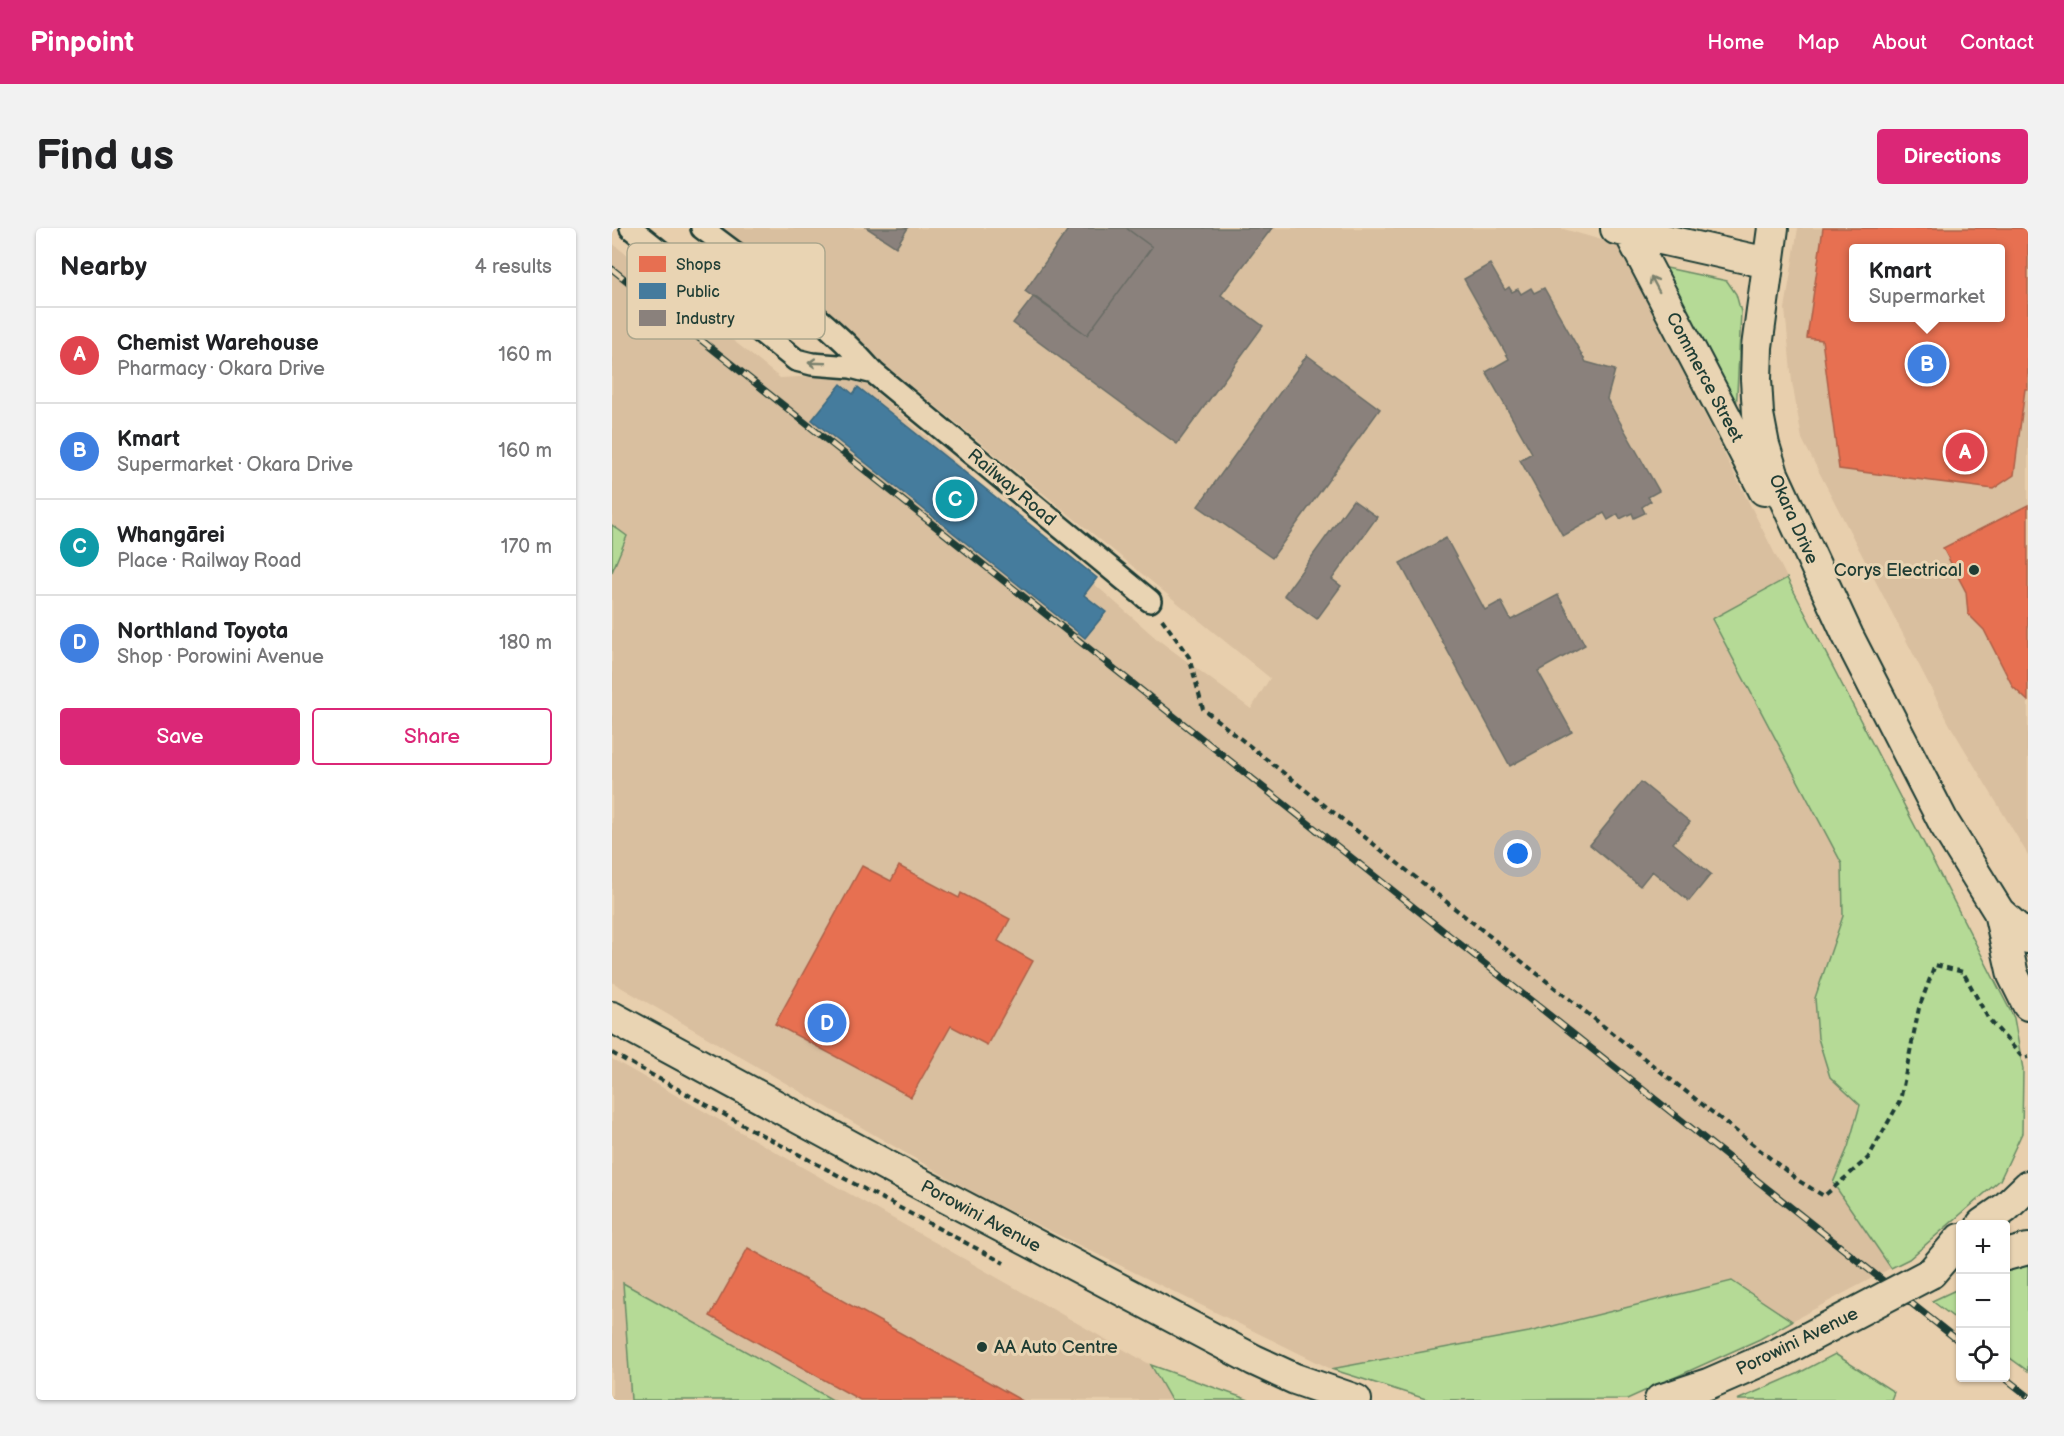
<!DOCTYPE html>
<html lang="en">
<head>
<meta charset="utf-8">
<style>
	body { margin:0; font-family:"Balsamiq Sans",sans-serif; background:#f2f2f2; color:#202124 }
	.controls { position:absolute; right:18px; bottom:18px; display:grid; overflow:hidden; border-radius:6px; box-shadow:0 2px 4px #0004 }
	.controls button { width:54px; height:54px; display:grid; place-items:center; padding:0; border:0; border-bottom:2px solid #e0e0e0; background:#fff; color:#202124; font:30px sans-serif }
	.you { position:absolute; left:906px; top:626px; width:21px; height:21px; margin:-15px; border:4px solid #fff; border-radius:50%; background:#1a73e8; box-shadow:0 0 0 9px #1a73e833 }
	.badge { display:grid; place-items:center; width:39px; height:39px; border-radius:50%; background:#db2777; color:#fff; font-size:20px; font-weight:700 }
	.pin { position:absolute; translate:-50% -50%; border:3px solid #fff; box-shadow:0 2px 6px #0006 }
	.popup { position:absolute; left:1237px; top:16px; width:156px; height:78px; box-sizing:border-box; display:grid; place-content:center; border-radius:6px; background:#fff; filter:drop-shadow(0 2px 4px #0005); font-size:20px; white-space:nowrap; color:#757577 }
	.popup b { font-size:22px; color:#202124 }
	.popup::after { content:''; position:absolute; left:50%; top:100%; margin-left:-12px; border:12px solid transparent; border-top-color:#fff }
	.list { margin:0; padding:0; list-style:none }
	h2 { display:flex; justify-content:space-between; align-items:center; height:78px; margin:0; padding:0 24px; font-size:26px }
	h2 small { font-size:20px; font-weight:400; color:#757577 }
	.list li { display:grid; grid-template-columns:39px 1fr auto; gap:18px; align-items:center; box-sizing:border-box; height:96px; padding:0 24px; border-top:2px solid #e0e0e0 }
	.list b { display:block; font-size:22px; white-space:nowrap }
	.list p { margin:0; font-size:20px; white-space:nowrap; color:#757577 }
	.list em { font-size:20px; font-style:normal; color:#757577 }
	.actions { display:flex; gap:12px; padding:18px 24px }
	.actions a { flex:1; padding:14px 0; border:2px solid #db2777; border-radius:6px; text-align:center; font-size:21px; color:#db2777 }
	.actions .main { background:#db2777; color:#fff }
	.icon { flex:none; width:33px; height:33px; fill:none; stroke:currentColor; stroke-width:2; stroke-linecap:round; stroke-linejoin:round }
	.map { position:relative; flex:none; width:1416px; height:1172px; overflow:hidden; border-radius:6px }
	header { display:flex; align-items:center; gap:36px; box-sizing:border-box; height:84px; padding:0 30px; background:#db2777; color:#fff }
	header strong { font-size:28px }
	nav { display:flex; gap:33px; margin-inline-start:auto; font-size:21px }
	.intro { display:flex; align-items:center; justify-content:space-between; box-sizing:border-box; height:144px; padding:0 36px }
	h1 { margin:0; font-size:42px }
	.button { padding:15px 27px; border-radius:6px; background:#db2777; color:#fff; font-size:21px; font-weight:700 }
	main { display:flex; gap:36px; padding:0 36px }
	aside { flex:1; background:#fff; border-radius:6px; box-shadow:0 2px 4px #0004 }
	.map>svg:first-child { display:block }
	.built { fill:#d9bf9f; fill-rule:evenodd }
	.green { fill:#b5da96; stroke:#6a8c65; stroke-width:1.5 }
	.shops { fill:#e76f51; stroke:#ab6048; stroke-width:1.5; fill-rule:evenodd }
	.public { fill:#457b9d; stroke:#3a687e; stroke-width:1.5 }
	.industry { fill:#8a817c; stroke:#6a6d66; stroke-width:1.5 }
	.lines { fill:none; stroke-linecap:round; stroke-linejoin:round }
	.street-casing { stroke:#1f3d34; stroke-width:26 }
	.secondary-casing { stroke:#1f3d34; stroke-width:34 }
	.path { stroke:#1f3d34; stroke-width:4; stroke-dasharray:6 4.5; stroke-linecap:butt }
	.street { stroke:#e9d4b3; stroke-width:21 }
	.secondary { stroke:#e9d4b3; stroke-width:30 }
	.rail-casing { stroke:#1f3d34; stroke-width:7 }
	.rail { stroke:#e9d4b3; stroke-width:4.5; stroke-dasharray:14; stroke-linecap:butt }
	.secondary-bridge-casing { stroke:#1f3d34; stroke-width:34; stroke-linecap:butt }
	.secondary-bridge { stroke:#e9d4b3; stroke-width:30 }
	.oneway { stroke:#7a816d }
	.poi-dot { fill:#1f3d34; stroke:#e9d4b3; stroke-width:2 }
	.labels { text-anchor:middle; stroke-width:6; stroke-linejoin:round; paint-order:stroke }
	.street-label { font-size:18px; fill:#1f3d34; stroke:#e9d4b3 }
	.poi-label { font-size:18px; fill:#1f3d34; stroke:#e9d4b3; text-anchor:end }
	.key { fill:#e9d4b3; stroke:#aca78d; stroke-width:1.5 }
	.key-label { font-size:16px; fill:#1f3d34 }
</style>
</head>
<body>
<header>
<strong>Pinpoint</strong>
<nav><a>Home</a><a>Map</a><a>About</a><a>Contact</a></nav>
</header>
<div class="intro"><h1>Find us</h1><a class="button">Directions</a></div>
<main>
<aside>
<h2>Nearby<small>4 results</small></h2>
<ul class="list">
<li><span class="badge" style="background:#e0444e">A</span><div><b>Chemist Warehouse</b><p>Pharmacy · Okara Drive</p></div><em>160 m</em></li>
<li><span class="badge" style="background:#3f7fe0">B</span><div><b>Kmart</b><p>Supermarket · Okara Drive</p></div><em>160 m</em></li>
<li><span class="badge" style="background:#0f9aa8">C</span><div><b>Whangārei</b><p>Place · Railway Road</p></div><em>170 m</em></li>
<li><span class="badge" style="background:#3f7fe0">D</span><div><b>Northland Toyota</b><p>Shop · Porowini Avenue</p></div><em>180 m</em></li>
</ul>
<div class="actions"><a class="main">Save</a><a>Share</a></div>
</aside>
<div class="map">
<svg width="1416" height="1172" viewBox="0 0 1416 1172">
	<rect width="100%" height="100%" fill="#e8cfad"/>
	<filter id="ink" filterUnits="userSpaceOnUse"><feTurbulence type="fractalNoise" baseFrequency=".0167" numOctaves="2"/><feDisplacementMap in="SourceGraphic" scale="12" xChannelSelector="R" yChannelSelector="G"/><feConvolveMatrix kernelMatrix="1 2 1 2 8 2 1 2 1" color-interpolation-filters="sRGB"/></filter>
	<g filter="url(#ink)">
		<!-- built -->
		<path class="built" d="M 105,0 L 948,0 L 1007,17 L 1175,350 L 1100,392 L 1230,636 L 1231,688 L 1203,770 L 1218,848 L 1248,877 L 1236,919 L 1221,955 L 1279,1040 L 1180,1093 L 1120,1053 L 917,1104 L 719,1141 L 369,969 L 0,754 L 0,344 L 15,309 L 0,297 L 0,15 L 168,150 L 243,146 L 545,411 L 639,481 L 658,450 Z
			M 1186,0 L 1416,0 L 1416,627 L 1338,497 L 1190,211 L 1180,154 L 1173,81 ZM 1242,21 L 1388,21 L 1388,90 L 1242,90 Z
			M 0,831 L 539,1137 L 559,1172 L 221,1172 L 11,1056 L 19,1172 L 0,1172 Z"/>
		<!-- green -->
		<path class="green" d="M 1050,39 L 1115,53 L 1124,66 L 1129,84 L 1124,186 Z
			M 0,297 L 15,308 L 0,344 Z
			M 1175,350 L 1402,790 L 1411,841 L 1410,905 L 1388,952 L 1297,1031 L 1279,1040 L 1221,955 L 1236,919 L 1248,877 L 1218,849 L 1206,810 L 1203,770 L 1231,688 L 1230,636 L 1100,391 Z
			M 1416,1037 L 1416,1143 L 1394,1127 L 1394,1041 Z
			M 1120,1053 L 1180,1093 L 1148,1111 L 1015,1171 L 817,1172 L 719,1141 L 917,1104 Z
			M 11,1055 L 221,1172 L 19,1172 Z
			M 1348,1060 L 1348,1094 L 1320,1073 Z
			M 1223,1126 L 1282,1164 L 1279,1172 L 1125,1172 L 1185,1146 Z
			M 539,1137 L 637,1172 L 559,1172 Z"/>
		<!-- shops -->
		<path class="shops" d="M 1211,0 L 1416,0 L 1416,161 L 1413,161 L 1402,247 L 1381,261 L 1227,241 L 1210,112 L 1195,110 ZM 1242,21 L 1388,21 L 1388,90 L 1242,90 Z
			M 1416,277 L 1416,473 L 1401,459 L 1372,402 L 1356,386 L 1354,364 L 1331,320 Z
			M 250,638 L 279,653 L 287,638 L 347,670 L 349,665 L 398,691 L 386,713 L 421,733 L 375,817 L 339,798 L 299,869 L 163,796 Z
			M 136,1020 L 409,1172 L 248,1172 L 98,1088 Z"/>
		<!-- public -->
		<path class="public" d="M 229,156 L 241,166 L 246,159 L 485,350 L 472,367 L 494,384 L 473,410 L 200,192 Z"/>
		<!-- industry -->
		<path class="industry" d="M 255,0 L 296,0 L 284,19 Z
			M 457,0 L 514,0 L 540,19 L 475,107 L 413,63 Z
			M 514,0 L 660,0 L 609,67 L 651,98 L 565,216 L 401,95 L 422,68 L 475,107 L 540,19 Z
			M 878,36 L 893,62 L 897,59 L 900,64 L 906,61 L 909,66 L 919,60 L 922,65 L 932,60 L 974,134 L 1003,142 L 995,171 L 1047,263 L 1036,269 L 1039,273 L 1030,279 L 1033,285 L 1022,290 L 1020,285 L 1008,291 L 1006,286 L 996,292 L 992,285 L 951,308 L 908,232 L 920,225 L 874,144 L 897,131 L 852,51 Z
			M 695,127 L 768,181 L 660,330 L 586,278 Z
			M 741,272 L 765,289 L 720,351 L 729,358 L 705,391 L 672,367 Z
			M 834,310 L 873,382 L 889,373 L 899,392 L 946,367 L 973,417 L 926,443 L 960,504 L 898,538 L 788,335 Z
			M 1029,554 L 1078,594 L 1061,615 L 1099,646 L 1077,673 L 1040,643 L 1028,658 L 978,617 Z"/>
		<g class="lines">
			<!-- street casing -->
			<g class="street-casing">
				<path id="street" d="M 19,0 L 184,132 L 200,136 L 239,139 L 262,145
					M 90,0 C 150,46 213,89 262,145 L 538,373"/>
			</g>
			<!-- secondary casing -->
			<g class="secondary-casing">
				<path id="secondary" d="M 1161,0 L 1145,119 L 1144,151 L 1146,186 L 1152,217 L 1161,246 L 1236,408 L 1332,595 L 1387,684 L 1416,710
					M 1004,1 L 1156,35
					M 1017,4 L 1152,262
					M 1387,684 L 1401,747 L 1416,777
					M 0,789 L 303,953 L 642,1132 L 683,1151 L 744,1172
					M 1370,996 L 1393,980 L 1416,958
					M 1394,1027 L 1416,1021
					M 1319,1045 L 1348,1011
					M 1048,1172 L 1096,1156 L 1165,1126"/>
			</g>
			<!-- path -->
			<path class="path" d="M 550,391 L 577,429 L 591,481 L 1187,953 L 1212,968 L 1256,930 L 1288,873 L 1307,780 L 1323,737 L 1351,744 L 1376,790 L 1411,830 L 1416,829
				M 0,825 L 135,899 L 392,1035"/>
			<!-- street -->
			<use href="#street" class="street"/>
			<!-- secondary -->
			<use href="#secondary" class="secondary"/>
			<!-- rail casing -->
			<g class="rail-casing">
				<path id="rail" d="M 0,41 L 1348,1114
					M 1393,1150 L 1416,1168"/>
			</g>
			<!-- rail -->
			<use href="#rail" class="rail"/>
			<!-- secondary-bridge casing -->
			<g class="secondary-bridge-casing">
				<path id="secondary-bridge" d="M 1165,1126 L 1319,1045"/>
			</g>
			<!-- secondary-bridge -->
			<use href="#secondary-bridge" class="secondary-bridge"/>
		</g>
		<!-- one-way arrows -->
		<defs><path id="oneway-shaft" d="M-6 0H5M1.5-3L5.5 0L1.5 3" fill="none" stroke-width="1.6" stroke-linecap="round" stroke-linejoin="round" transform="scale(1.5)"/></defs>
		<g class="oneway">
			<use href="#oneway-shaft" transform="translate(1043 56) rotate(-118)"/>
			<use href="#oneway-shaft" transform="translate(205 135) rotate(-178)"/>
		</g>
	</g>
	<!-- markers -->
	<g class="poi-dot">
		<circle cx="1362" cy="342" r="6"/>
		<circle cx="370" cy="1119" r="6"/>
	</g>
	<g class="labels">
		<!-- street labels -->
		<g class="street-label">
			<text transform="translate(1093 149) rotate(62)" y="6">Commerce Street</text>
			<text transform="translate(400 259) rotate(40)" y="6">Railway Road</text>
			<text transform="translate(1182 291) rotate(66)" y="6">Okara Drive</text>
			<text transform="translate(369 988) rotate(28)" y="6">Porowini Avenue</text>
			<text transform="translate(1185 1113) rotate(-26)" y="6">Porowini Avenue</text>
		</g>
		<!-- poi labels -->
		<g class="poi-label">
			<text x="1350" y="348">Corys Electrical</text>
			<text x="382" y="1125" text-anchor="start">AA Auto Centre</text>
		</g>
	</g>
	<!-- legend -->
	<rect x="15" y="15" width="198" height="96" rx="9" class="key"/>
	<rect x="27" y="28" width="27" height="16" fill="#e76f51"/>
	<rect x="27" y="55" width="27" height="16" fill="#457b9d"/>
	<rect x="27" y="82" width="27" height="16" fill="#8a817c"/>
	<g class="key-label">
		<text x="64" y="42">Shops</text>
		<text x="64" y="69">Public</text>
		<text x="64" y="96">Industry</text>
	</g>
</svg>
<div class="controls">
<button>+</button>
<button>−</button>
<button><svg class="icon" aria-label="locate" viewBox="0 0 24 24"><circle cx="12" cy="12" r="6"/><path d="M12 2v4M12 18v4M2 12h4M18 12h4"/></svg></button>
</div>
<div class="you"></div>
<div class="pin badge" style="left:1353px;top:224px;background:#e0444e">A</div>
<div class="pin badge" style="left:1315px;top:136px;background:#3f7fe0">B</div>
<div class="popup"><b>Kmart</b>Supermarket</div>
<div class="pin badge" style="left:343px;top:271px;background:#0f9aa8">C</div>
<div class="pin badge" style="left:215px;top:795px;background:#3f7fe0">D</div>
</div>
</main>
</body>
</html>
